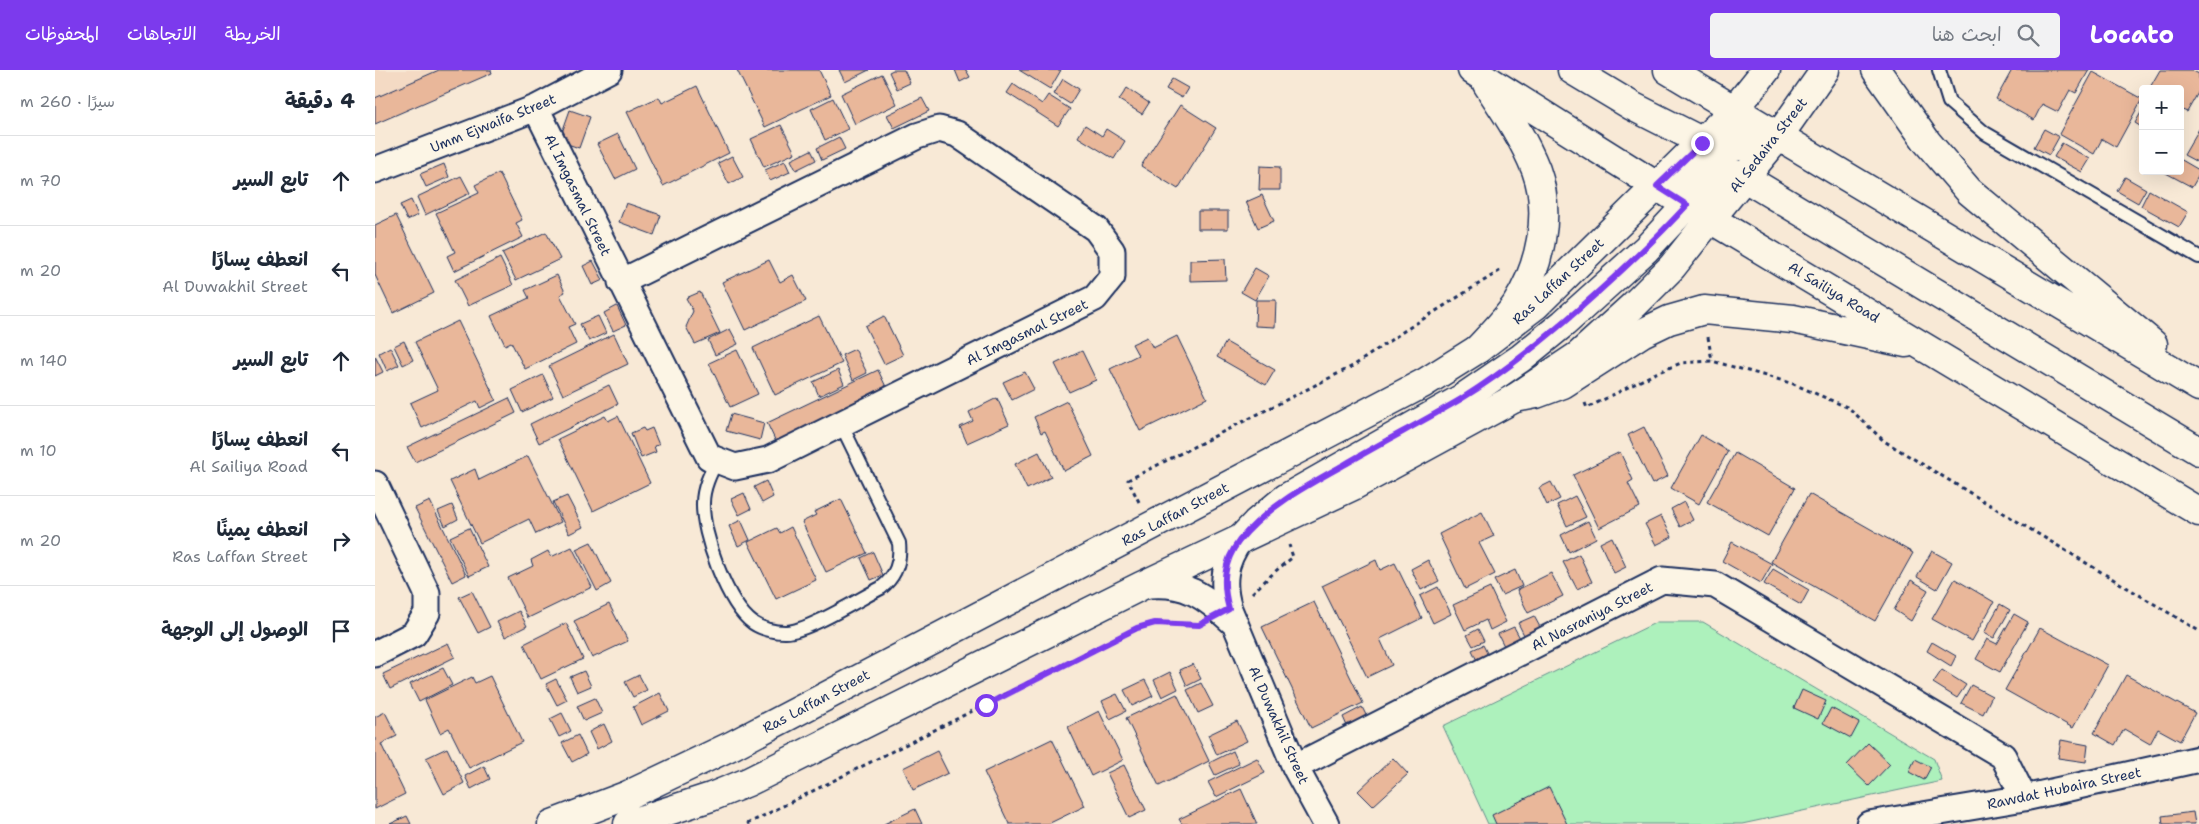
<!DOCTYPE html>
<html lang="ar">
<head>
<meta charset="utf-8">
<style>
	body { margin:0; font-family:"Shantell Sans","Playpen Sans Arabic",sans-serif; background:#f2f2f3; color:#1f2937; direction:rtl }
	.controls { position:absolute; right:15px; top:15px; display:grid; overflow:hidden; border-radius:5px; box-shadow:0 5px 20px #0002 }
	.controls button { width:45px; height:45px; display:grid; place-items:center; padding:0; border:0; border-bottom:1px solid #e0e1e3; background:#fff; color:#1f2937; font:25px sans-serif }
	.stop { position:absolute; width:15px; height:15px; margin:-11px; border:4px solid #7c3aed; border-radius:50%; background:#fff }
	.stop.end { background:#7c3aed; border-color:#fff; box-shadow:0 1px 5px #0008 }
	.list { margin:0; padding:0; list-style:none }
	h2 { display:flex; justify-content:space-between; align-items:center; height:65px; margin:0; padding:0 20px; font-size:21px }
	h2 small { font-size:16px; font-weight:400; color:#747a83 }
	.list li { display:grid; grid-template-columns:32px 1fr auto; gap:15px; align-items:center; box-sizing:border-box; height:90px; padding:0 20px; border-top:1px solid #e0e1e3 }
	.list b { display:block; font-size:19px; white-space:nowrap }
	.list p { margin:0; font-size:16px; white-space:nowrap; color:#747a83 }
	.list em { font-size:16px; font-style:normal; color:#747a83 }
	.icon { flex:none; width:28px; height:28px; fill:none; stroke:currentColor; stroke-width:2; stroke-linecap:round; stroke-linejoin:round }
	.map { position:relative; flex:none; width:1824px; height:754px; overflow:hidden; direction:ltr }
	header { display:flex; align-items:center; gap:30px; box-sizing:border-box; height:70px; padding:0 25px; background:#7c3aed; color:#fff }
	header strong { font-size:24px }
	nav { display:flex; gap:28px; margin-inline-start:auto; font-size:18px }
	.search { width:350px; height:45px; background:#f2f2f3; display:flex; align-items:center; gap:12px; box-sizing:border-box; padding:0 18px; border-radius:5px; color:#747a83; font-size:19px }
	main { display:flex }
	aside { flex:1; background:#fff }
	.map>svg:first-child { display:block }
	.built { fill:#f4dac4 }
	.green { fill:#adf1bc; stroke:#64908d }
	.building { fill:#e9b79a; stroke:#1b2f5e }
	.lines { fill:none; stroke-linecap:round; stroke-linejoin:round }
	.service-casing { stroke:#1b2f5e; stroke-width:16 }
	.minor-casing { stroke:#1b2f5e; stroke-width:29 }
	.tertiary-casing { stroke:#1b2f5e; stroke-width:31 }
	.secondary-casing { stroke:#1b2f5e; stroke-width:31 }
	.primary-casing { stroke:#1b2f5e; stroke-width:31 }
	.path { stroke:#1b2f5e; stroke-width:3; stroke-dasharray:4 4; stroke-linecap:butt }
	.service { stroke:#fcf5e5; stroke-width:12 }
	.minor { stroke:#fcf5e5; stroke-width:25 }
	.tertiary { stroke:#fcf5e5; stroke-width:28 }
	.secondary { stroke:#fcf5e5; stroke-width:28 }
	.primary { stroke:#fcf5e5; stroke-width:28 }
	.route { stroke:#7c3aed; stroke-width:6 }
	.labels { text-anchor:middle; stroke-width:4.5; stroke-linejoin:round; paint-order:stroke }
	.street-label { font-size:14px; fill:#1b2f5e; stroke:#fcf5e5 }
</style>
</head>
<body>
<header>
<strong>Locato</strong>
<div class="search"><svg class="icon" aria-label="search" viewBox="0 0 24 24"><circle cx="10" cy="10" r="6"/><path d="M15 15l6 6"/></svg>ابحث هنا</div>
<nav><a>الخريطة</a><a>الاتجاهات</a><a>المحفوظات</a></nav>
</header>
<main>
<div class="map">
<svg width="1824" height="754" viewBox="0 0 1824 754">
	<rect width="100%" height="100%" fill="#f8e9d6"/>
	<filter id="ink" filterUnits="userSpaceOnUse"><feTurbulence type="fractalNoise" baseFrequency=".02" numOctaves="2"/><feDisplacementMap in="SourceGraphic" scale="10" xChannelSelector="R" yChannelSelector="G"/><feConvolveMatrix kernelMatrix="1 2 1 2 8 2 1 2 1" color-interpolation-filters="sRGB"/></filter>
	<g filter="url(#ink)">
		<!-- built -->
		<path class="built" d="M 0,0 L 86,0 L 0,39 Z"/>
		<!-- green -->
		<path class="green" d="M 1282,552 L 1328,552 L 1559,689 L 1567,711 L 1367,754 L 1113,754 L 1068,656 Z"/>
		<!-- building -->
		<path class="building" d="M 64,0 L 116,0 L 117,3 L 0,54 L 0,28 Z
			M 362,0 L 444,0 L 456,25 L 390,57 Z
			M 464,0 L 494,0 L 470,12 Z
			M 518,0 L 529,0 L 535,13 L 522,19 L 514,2 Z
			M 580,0 L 591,0 L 595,7 L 585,12 Z
			M 644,0 L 686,0 L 675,19 Z
			M 1637,0 L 1714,0 L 1701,23 L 1695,20 L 1683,42 L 1667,34 L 1659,50 L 1621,29 Z
			M 1785,0 L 1816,0 L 1824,4 L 1824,21 L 1812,42 L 1805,39 L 1805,19 L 1774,19 Z
			M 1718,2 L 1767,29 L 1741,77 L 1727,69 L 1719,84 L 1684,64 Z
			M 507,4 L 522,34 L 480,54 L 466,24 Z
			M 688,9 L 704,19 L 695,34 L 679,24 Z
			M 797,9 L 813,18 L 807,28 L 791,19 Z
			M 638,14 L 667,34 L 673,25 L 695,39 L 683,56 L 632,23 Z
			M 322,16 L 354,83 L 288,116 L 252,42 L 284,27 L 287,33 Z
			M 752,18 L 774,33 L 767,44 L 744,30 Z
			M 458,28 L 473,59 L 450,70 L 436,39 Z
			M 547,28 L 554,41 L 519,58 L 512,45 Z
			M 805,35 L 841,58 L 803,119 L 766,96 Z
			M 1768,39 L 1768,58 L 1760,53 Z
			M 195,40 L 215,47 L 204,78 L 184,71 Z
			M 406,55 L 420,83 L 389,97 L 376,69 Z
			M 710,55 L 727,66 L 731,59 L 750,71 L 739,89 L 703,67 Z
			M 1669,59 L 1684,67 L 1674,85 L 1659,77 Z
			M 1824,59 L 1824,93 L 1809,85 Z
			M 243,64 L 260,99 L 240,109 L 222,74 Z
			M 464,67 L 470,79 L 447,90 L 442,78 Z
			M 1687,73 L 1715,89 L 1707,102 L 1679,87 Z
			M 436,80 L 441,90 L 421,100 L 416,90 Z
			M 357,86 L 368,107 L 354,114 L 343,93 Z
			M 1805,89 L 1824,100 L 1824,105 L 1817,117 L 1789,102 L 1805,101 Z
			M 410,91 L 415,102 L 395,111 L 390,100 Z
			M 69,94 L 74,107 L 51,117 L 45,104 Z
			M 885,96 L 905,97 L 905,120 L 884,120 Z
			M 124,103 L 147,150 L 141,153 L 148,167 L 79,201 L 72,186 L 80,182 L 61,143 L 104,123 L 100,115 Z
			M 86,106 L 95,123 L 50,145 L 42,127 Z
			M 1750,107 L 1771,119 L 1763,133 L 1742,121 Z
			M 1774,120 L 1813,142 L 1804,157 L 1766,136 Z
			M 887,125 L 899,151 L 883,158 L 871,132 Z
			M 36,130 L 43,145 L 32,150 L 25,135 Z
			M 251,133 L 286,145 L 279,165 L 244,152 Z
			M 823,141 L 853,141 L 853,159 L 823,159 Z
			M 21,145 L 59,223 L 18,243 L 0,205 L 0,155 Z
			M 171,162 L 185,189 L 141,210 L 127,183 Z
			M 125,188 L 138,215 L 93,236 L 80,210 Z
			M 850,189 L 851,210 L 815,211 L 815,190 Z
			M 394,190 L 405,212 L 418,205 L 431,231 L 370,260 L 347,212 Z
			M 218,191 L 228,210 L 217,215 L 208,196 Z
			M 880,198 L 894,206 L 880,230 L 866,222 Z
			M 182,205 L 190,222 L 185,225 L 200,254 L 193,257 L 201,274 L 150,299 L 136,272 L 130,275 L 116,246 L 154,228 L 150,220 Z
			M 325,222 L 345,263 L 320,274 L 311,257 L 318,241 L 311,228 Z
			M 881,230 L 901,230 L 900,257 L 880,256 Z
			M 242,236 L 251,255 L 238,261 L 229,243 Z
			M 223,246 L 231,263 L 214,271 L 205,254 Z
			M 444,246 L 467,293 L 400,325 L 378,278 Z
			M 509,246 L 528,285 L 509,294 L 490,256 Z
			M 83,251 L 121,330 L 105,338 L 102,331 L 47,358 L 35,333 L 63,320 L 40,272 Z
			M 355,259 L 363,274 L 340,285 L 333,270 Z
			M 239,264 L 253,294 L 188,325 L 174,296 Z
			M 802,266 L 832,328 L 765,361 L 735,299 L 763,285 L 757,274 L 772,267 L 778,278 Z
			M 29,271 L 38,290 L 28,295 L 19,276 Z
			M 851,272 L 900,300 L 891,315 L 842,287 Z
			M 15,277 L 24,295 L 12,301 L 4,283 Z
			M 480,279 L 492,303 L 478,310 L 467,285 Z
			M 362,280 L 383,324 L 355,337 L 334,293 Z
			M 707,281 L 721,310 L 694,322 L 680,294 Z
			M 0,286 L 8,302 L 0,306 Z
			M 463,300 L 469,314 L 444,326 L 438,312 Z
			M 503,300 L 512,319 L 401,372 L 392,353 Z
			M 650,302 L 659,319 L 637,330 L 628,312 Z
			M 168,305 L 178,327 L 147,342 L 137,320 Z
			M 234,315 L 243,334 L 164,373 L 155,354 Z
			M 134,328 L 141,343 L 40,392 L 32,377 Z
			M 622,328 L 634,354 L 592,373 L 585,357 L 598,351 L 594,342 Z
			M 692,331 L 718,386 L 689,401 L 670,361 L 666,363 L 659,347 Z
			M 356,344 L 389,353 L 385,370 L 351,361 Z
			M 230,346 L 233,351 L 243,346 L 275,413 L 218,441 L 183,369 Z
			M 1269,357 L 1293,406 L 1277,414 L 1253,365 Z
			M 268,358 L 270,361 L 277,358 L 284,375 L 279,376 L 281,382 L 266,388 L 256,363 Z
			M 1326,365 L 1353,381 L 1324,434 L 1296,418 Z
			M 664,382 L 676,407 L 652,419 L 640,394 Z
			M 1245,382 L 1258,410 L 1253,413 L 1265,437 L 1224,458 L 1198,405 Z
			M 1360,383 L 1420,418 L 1393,466 L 1332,432 Z
			M 153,386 L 186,452 L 161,464 L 154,449 L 105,473 L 75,411 L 100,399 L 104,410 Z
			M 391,411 L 398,427 L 387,433 L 379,417 Z
			M 1176,412 L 1185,429 L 1172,435 L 1164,418 Z
			M 369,423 L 376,439 L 364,445 L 356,429 Z
			M 1434,424 L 1538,483 L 1500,551 L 1396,492 Z
			M 192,426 L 208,457 L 194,464 L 178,432 Z
			M 1200,426 L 1211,447 L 1192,456 L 1182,435 Z
			M 466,429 L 492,483 L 451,502 L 427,452 L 441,445 L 439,442 Z
			M 55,431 L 91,505 L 77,512 L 40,438 Z
			M 1309,432 L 1318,450 L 1305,457 L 1296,439 Z
			M 77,435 L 83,449 L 70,456 L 63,441 Z
			M 1107,442 L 1119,466 L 1104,473 L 1120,504 L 1090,519 L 1064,464 Z
			M 1286,446 L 1297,467 L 1281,475 L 1270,454 Z
			M 366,450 L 375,470 L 363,476 L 354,456 Z
			M 1213,451 L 1221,468 L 1194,482 L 1186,465 Z
			M 416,457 L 441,510 L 401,529 L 373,472 L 402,458 L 405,463 Z
			M 94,458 L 113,497 L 94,506 L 75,467 Z
			M 1237,467 L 1251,497 L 1239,503 L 1225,473 Z
			M 216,472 L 236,513 L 222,521 L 201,479 Z
			M 1357,472 L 1397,494 L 1386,513 L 1347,491 Z
			M 197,477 L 217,517 L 153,548 L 133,508 L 158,496 L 156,490 L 173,481 L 176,487 Z
			M 1557,481 L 1577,492 L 1562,519 L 1542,507 Z
			M 498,482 L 508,505 L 496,510 L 486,488 Z
			M 1204,484 L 1217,512 L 1202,519 L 1188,492 Z
			M 1001,490 L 1005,500 L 1020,493 L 1047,548 L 1005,569 L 1017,595 L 992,607 L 947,516 Z
			M 1053,490 L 1064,511 L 1046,520 L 1036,499 Z
			M 1398,499 L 1434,520 L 1426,535 L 1389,514 Z
			M 1140,500 L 1147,516 L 1127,525 L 1119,510 Z
			M 1176,503 L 1188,526 L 1153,543 L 1142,520 Z
			M 1580,509 L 1619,532 L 1597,571 L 1557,549 Z
			M 1536,510 L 1553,520 L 1536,551 L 1519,540 Z
			M 1063,517 L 1076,544 L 1058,553 L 1045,526 Z
			M 1115,518 L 1131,552 L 1115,560 L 1111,550 L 1090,560 L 1078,535 Z
			M 97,521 L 115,557 L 103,563 L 84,527 Z
			M 939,532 L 988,633 L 936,658 L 887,557 Z
			M 234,534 L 253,571 L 217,588 L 199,551 Z
			M 1625,534 L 1635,540 L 1619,568 L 1609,563 Z
			M 144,541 L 152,556 L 130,567 L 122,552 Z
			M 1639,544 L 1653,552 L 1625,602 L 1601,589 L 1612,569 L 1622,574 Z
			M 1159,546 L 1166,559 L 1150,567 L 1143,553 Z
			M 191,553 L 208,589 L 166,609 L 149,574 Z
			M 1139,557 L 1145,568 L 1129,576 L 1123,564 Z
			M 1665,558 L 1733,595 L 1698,658 L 1630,620 Z
			M 1103,559 L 1109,571 L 1098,576 L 1092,565 Z
			M 1557,572 L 1581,586 L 1576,596 L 1552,581 Z
			M 73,573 L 80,587 L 15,619 L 8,604 Z
			M 1108,575 L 1115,589 L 1104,595 L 1097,580 Z
			M 818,594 L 826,609 L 812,616 L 805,600 Z
			M 68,598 L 77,615 L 44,632 L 35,614 Z
			M 1567,600 L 1591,615 L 1582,628 L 1558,613 Z
			M 209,601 L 216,616 L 202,622 L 195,607 Z
			M 795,602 L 803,619 L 787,627 L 779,610 Z
			M 264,605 L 272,620 L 258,627 L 250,612 Z
			M 1751,605 L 1820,643 L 1805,671 L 1783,659 L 1775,674 L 1749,659 L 1740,675 L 1719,663 Z
			M 115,606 L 147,672 L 94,698 L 74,658 L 65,663 L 50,630 L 97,607 L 100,613 Z
			M 181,609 L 192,630 L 182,635 L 171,614 Z
			M 770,610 L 778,626 L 757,636 L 749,620 Z
			M 826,613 L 838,636 L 823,643 L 812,620 Z
			M 1596,615 L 1617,626 L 1608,644 L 1586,633 Z
			M 1427,620 L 1451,631 L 1443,649 L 1419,638 Z
			M 285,623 L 294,641 L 266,655 L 258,637 Z
			M 742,624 L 751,641 L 735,649 L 727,631 Z
			M 802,624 L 834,691 L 784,716 L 751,648 Z
			M 220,628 L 227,643 L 209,651 L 202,636 Z
			M 987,637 L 992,647 L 972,656 L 968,647 Z
			M 1456,638 L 1484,653 L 1476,668 L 1448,653 Z
			M 724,641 L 748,690 L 716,706 L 693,657 Z
			M 10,642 L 22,666 L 6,674 L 30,724 L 0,739 L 0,647 Z
			M 187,643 L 196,661 L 184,667 L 175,649 Z
			M 862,651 L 872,671 L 842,685 L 833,665 Z
			M 229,654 L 237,671 L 222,679 L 214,662 Z
			M 203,665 L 212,684 L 197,692 L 187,673 Z
			M 677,669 L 710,736 L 673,754 L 634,754 L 609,702 Z
			M 1686,670 L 1713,675 L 1711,692 L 1683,688 Z
			M 1493,673 L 1515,694 L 1494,716 L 1472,695 Z
			M 72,678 L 89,713 L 69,724 L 51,688 Z
			M 562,681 L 573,703 L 538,720 L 528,698 Z
			M 858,681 L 864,694 L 840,705 L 834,693 Z
			M 882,688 L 890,703 L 841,727 L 833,712 Z
			M 1018,688 L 1033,704 L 998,736 L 983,721 Z
			M 1540,689 L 1556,697 L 1549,710 L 1534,702 Z
			M 749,695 L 771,740 L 754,748 L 732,703 Z
			M 109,696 L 115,709 L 96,719 L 90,706 Z
			M 1174,717 L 1192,754 L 1121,754 L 1117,745 Z
			M 866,719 L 882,754 L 807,754 L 804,749 Z
			M 540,739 L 547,754 L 509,754 Z
			M 1818,742 L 1820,754 L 1788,754 L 1787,746 Z
			M 32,746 L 36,754 L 15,754 Z"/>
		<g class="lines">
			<!-- service casing -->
			<g class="service-casing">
				<path id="service" d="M 1564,0 L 1574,32 L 1610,63 L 1824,187
					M 342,390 C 335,404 328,418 328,433 C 327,464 352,534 378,553 C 387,559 400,562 410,562 C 430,563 486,528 506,518 C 521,506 526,492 524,473 L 466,354"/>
			</g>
			<!-- minor casing -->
			<g class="minor-casing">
				<path id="minor" d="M 161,38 L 334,387 L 360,397 L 393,390 L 720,228 L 737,207 L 737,181 L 721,159 L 582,64 L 564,59 L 542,66 L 246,212
					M 0,100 L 161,38 L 234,0
					M 0,414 L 52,523 L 52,543 L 39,564 L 0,584
					M 865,470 C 849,492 846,513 854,539 L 920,697 L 951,754
					M 766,516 C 811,510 828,525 860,554
					M 920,697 L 1287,510 L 1340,515 L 1628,686 L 1649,728
					M 1494,754 L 1649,728 L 1824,689"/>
			</g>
			<!-- tertiary casing -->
			<g class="tertiary-casing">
				<path id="tertiary" d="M 177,754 L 253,725 L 358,675 L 1049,313 L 1103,279 L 1161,235 L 1359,40
					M 253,754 L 336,727 L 373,712 L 766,516 L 980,415 L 1140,328 L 1204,285 L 1259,235 L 1297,197 L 1335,149"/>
			</g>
			<!-- secondary casing -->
			<g class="secondary-casing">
				<path id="secondary" d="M 1359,40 L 1391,0
					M 1335,149 L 1403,67 L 1450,0"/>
			</g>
			<!-- primary casing -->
			<g class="primary-casing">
				<path id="primary" d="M 1097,0 L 1312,135 L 1824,442
					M 1197,0 L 1257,36 L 1336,76 L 1354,78 L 1370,75 L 1403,67
					M 1293,0 L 1824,317
					M 1501,0 L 1552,72 L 1594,121 L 1778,274
					M 1282,116 C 1314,97 1334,93 1370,108 L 1824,381
					M 1103,279 C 1116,265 1130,251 1141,235 C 1165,197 1177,144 1161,100 C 1149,69 1130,41 1112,14
					M 1140,328 L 1161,324 L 1188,314 L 1267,263 L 1294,250 L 1329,240 L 1418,249 L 1531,273
					M 865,470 L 881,453 L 911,428 L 1086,329 L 1146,288 L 1189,253 L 1271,179 L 1312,135 L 1342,99 L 1354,78 L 1359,65 L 1359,40"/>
			</g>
			<!-- path -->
			<path class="path" d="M 1333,267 L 1337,291
				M 1210,333 L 1212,338 L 1281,303 L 1306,293 L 1337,291 L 1416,313 L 1474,338 L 1509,371 L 1824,561
				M 764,432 L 753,410 L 978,296 L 1029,261 L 1126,200 L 1128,201
				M 877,523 L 904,498 L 918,487 L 914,475
				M 372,754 L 763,558 L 780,553 L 819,555"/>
			<!-- service -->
			<use href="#service" class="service"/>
			<!-- minor -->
			<use href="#minor" class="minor"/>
			<!-- tertiary -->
			<use href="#tertiary" class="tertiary"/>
			<!-- secondary -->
			<use href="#secondary" class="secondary"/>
			<!-- primary -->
			<use href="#primary" class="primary"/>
		</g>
	</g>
	<g class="lines" filter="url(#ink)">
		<!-- route -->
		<path class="route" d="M 611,635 L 762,558 L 780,553 L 824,555 L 854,539 C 847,514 848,492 864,471 C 892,437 929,417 967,396 C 1006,373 1047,352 1086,329 C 1135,299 1180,261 1223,222 C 1254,194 1284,166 1312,135 L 1282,116 L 1327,73"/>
	</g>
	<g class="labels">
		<!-- street labels -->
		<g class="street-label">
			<text transform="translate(118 53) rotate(-22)" y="5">Umm Ejwaifa Street</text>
			<text transform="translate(1393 75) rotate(-52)" y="5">Al Sedaira Street</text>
			<text transform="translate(203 125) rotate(64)" y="5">Al Imgasmal Street</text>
			<text transform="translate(1183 211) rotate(-43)" y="5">Ras Laffan Street</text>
			<text transform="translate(1459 222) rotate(31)" y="5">Al Sailiya Road</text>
			<text transform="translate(652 262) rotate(-26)" y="5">Al Imgasmal Street</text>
			<text transform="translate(800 444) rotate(-28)" y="5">Ras Laffan Street</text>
			<text transform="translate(1217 546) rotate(-27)" y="5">Al Nasraniya Street</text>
			<text transform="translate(441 631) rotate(-28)" y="5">Ras Laffan Street</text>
			<text transform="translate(904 655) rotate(66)" y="5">Al Duwakhil Street</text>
			<text transform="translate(1689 718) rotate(-12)" y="5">Rawdat Hubaira Street</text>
		</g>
	</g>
</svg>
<div class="controls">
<button>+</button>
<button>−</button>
</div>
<div class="stop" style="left:611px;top:635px"></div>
<div class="stop end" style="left:1327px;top:73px"></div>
</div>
<aside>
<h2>4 دقيقة<small>سيرًا · 260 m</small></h2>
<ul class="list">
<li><svg class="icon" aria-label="ahead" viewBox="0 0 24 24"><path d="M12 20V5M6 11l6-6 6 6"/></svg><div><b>تابع السير</b></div><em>70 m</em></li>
<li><svg class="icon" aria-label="left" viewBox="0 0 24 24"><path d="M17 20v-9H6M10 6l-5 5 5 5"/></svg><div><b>انعطف يسارًا</b><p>Al Duwakhil Street</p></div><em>20 m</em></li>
<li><svg class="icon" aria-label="ahead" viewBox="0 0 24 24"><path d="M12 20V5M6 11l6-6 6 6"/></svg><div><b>تابع السير</b></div><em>140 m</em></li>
<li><svg class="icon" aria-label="left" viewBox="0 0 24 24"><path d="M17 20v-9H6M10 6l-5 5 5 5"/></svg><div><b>انعطف يسارًا</b><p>Al Sailiya Road</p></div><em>10 m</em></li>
<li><svg class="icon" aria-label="right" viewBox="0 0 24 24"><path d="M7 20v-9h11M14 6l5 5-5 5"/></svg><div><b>انعطف يمينًا</b><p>Ras Laffan Street</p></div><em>20 m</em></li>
<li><svg class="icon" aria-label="arrive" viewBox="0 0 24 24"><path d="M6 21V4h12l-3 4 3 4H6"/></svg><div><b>الوصول إلى الوجهة</b></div></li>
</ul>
</aside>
</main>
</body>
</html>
